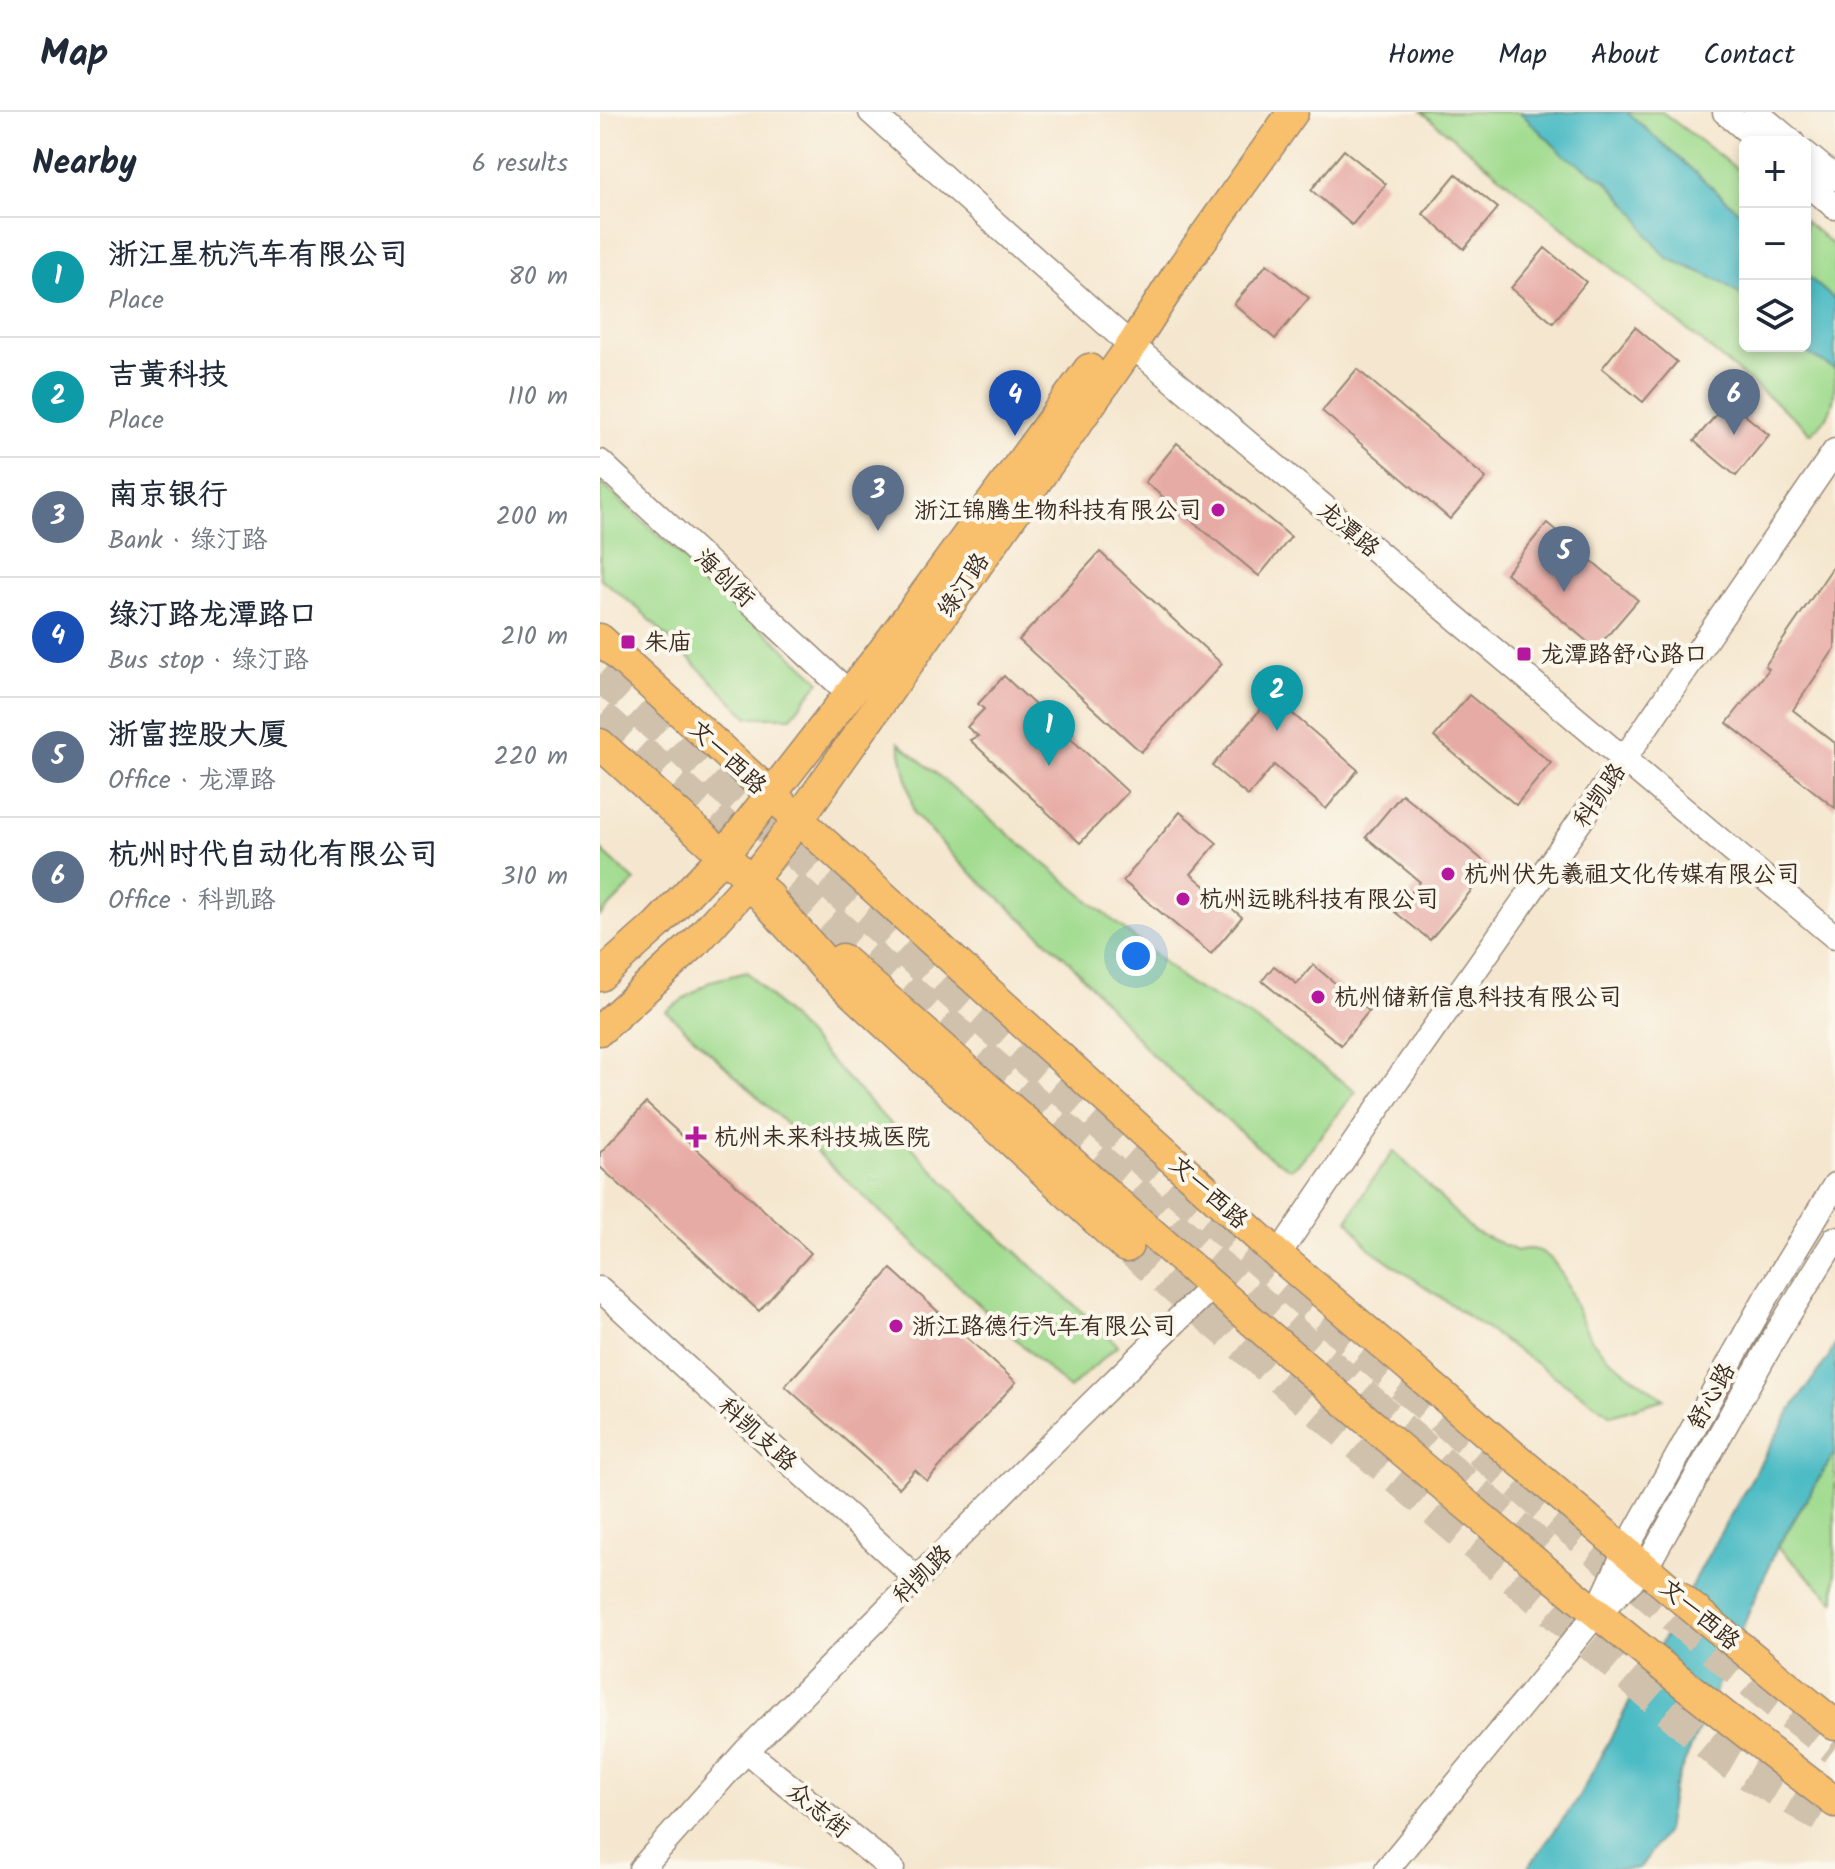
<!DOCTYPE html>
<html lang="en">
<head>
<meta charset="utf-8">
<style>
	body { margin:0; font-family:Kalam,"LXGW WenKai TC",sans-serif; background:#f2f2f3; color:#1f2937 }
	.controls { position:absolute; right:24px; top:24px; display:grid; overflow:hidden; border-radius:12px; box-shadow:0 4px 12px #0003 }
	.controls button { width:72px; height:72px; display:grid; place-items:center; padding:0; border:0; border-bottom:2px solid #e0e1e3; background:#fff; color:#1f2937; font:40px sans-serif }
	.you { position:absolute; left:536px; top:844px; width:28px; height:28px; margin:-20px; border:6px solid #fff; border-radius:50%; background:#1a73e8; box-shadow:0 0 0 12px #1a73e833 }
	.badge { display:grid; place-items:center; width:52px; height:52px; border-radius:50%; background:#2563eb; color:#fff; font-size:26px; font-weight:700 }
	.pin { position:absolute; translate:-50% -66px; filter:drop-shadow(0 2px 4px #0008) }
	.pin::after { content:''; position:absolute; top:42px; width:28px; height:24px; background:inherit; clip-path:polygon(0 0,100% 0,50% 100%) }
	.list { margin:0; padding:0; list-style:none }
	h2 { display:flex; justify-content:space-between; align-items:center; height:104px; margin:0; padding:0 32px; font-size:34px }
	h2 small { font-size:26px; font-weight:400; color:#747a83 }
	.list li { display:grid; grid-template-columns:52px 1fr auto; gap:24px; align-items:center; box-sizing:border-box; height:120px; padding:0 32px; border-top:2px solid #e0e1e3 }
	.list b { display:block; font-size:30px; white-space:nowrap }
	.list p { margin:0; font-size:26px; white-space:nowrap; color:#747a83 }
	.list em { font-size:26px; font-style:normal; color:#747a83 }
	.icon { flex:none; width:44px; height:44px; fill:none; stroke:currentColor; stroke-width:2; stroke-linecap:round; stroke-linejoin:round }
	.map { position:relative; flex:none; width:1235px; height:1757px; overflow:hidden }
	header { display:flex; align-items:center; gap:48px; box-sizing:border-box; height:112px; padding:0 40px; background:#fff; border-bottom:2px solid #e0e1e3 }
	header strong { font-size:38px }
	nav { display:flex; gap:44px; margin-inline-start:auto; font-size:28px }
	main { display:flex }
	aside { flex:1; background:#fff }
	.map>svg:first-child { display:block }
	.green { fill:#a0db8f; stroke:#6e8256; stroke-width:2 }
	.water { fill:#4cbbc4; stroke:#447271; stroke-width:2 }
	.building { fill:#e7aba5 }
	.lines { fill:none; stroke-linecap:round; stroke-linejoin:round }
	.highway-tunnel { stroke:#d0c1ac; stroke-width:34; stroke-dasharray:34 17; stroke-linecap:butt }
	.minor-casing { stroke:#988876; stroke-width:27 }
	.major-casing { stroke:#988876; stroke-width:33 }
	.highway-casing { stroke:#988876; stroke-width:37 }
	.minor { stroke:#fff; stroke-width:24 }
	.major { stroke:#f8bf6c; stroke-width:30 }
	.highway { stroke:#f8bf6c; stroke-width:34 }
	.poi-dot { fill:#b5179e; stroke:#fbf7ec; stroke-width:3 }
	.labels { text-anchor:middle; stroke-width:8; stroke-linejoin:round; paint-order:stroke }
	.poi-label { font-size:24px; fill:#3b2a1e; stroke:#fbf7ec; text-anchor:start }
	.street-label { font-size:24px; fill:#3b2a1e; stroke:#fbf7ec }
</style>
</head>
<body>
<header>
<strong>Map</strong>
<nav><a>Home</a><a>Map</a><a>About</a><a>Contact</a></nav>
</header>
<main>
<aside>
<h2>Nearby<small>6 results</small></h2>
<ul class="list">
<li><span class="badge" style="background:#0f9aa8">1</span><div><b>浙江星杭汽车有限公司</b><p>Place</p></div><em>80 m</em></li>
<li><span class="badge" style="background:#0f9aa8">2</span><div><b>吉黄科技</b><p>Place</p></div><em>110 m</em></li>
<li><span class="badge" style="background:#5c6f8a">3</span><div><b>南京银行</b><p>Bank · 绿汀路</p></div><em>200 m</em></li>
<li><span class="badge" style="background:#1a4fb4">4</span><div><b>绿汀路龙潭路口</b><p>Bus stop · 绿汀路</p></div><em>210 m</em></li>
<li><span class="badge" style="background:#5c6f8a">5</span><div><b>浙富控股大厦</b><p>Office · 龙潭路</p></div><em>220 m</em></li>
<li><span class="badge" style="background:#5c6f8a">6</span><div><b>杭州时代自动化有限公司</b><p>Office · 科凯路</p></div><em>310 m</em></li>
</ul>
</aside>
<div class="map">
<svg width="1235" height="1757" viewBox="0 0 1235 1757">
	<rect width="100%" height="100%" fill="#fbf7ec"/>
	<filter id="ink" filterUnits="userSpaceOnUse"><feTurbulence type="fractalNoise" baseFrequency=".0125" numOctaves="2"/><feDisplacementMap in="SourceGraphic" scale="16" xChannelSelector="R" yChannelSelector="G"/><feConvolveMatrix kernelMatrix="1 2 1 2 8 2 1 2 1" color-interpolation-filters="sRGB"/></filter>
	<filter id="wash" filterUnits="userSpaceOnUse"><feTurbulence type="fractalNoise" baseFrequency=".006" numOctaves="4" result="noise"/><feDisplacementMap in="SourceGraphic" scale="32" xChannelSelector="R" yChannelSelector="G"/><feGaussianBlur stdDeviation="1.8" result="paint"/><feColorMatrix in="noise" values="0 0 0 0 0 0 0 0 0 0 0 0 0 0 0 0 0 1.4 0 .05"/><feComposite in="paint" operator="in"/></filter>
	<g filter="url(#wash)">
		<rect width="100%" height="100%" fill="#f5e7cf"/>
		<!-- green -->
		<path class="green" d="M 822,0 L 920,0 L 964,43 L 1006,69 L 1038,103 L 1047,122 L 1067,146 L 1121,169 L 1145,186 L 1145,234 L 1195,234 L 1235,257 C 1235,287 1235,304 1210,322 L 1204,314 Z
			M 1027,0 L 1062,0 L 1145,63 L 1145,105 Z
			M 1205,109 L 1235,135 L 1235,188 L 1205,162 Z
			M 0,370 L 220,569 L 191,605 L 148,605 L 41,499 L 0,466 Z
			M 299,631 L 592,874 L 650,904 L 756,979 L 701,1049 L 691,1057 L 667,1043 L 552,943 L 468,848 L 359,750 L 314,701 Z
			M 0,737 L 35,769 L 0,804 Z
			M 147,860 L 376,1103 L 518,1233 L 469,1277 L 66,899 L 111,869 Z
			M 794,1039 L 873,1119 L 917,1139 C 964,1123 972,1202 992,1228 C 1011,1252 1040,1269 1064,1287 L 1011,1303 L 769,1136 L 748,1108 L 770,1071 Z
			M 1235,1340 L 1235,1490 L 1178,1435 Z"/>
		<!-- water -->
		<path class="water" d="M 920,0 L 1027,0 L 1145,105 L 1145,186 L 1121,169 L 1067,146 L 1047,122 L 1037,103 L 1007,69 L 964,43 Z
			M 1205,162 L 1235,188 L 1235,257 L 1195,234 L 1205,234 Z
			M 1235,1232 L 1235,1340 L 1177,1435 L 1073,1677 L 1066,1719 L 1039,1757 L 927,1757 L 979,1685 L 1113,1434 L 1192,1296 L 1228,1246 Z"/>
		<g id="blocks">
			<!-- building -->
			<path class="building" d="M 744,38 L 786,72 L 752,113 L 711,78 Z
				M 856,62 L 898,96 L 864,137 L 823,102 Z
				M 945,136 L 986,170 L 953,211 L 911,176 Z
				M 667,152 L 709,186 L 675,227 L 634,192 Z
				M 1035,215 L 1077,250 L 1043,290 L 1002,256 Z
				M 757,257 L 886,366 L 850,407 L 722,299 Z
				M 1128,289 L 1169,323 L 1136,364 L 1094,329 Z
				M 577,331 L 691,425 L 659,464 L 545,370 Z
				M 947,411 L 1038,488 L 996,537 L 906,461 Z
				M 500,440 L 622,552 L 541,640 L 419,528 Z
				M 1235,452 L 1235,536 L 1193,598 L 1235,631 L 1235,696 L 1127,611 L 1169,557 L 1165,554 Z
				M 404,564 L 528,680 L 480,731 L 370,628 L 378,624 L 367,615 L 384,597 L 378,592 Z
				M 869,583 L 951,651 L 916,693 L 834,625 Z
				M 672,584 L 758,658 L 726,697 L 674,653 L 648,684 L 612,654 Z
				M 802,682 L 891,755 L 830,828 L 795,800 L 820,770 L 766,725 Z
				M 580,700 L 617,731 L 591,762 L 642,805 L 611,842 L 523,769 Z
				M 713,853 L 769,899 L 741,933 L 662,869 L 674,854 L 697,872 Z
				M 46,991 L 211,1141 L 159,1199 L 0,1055 L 0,1041 Z
				M 291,1157 L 416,1270 L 327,1369 L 315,1358 L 299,1376 L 185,1274 Z"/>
		</g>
	</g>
	<g filter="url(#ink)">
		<use href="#blocks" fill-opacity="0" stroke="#988876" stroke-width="2"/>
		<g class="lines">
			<!-- highway-tunnel -->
			<path class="highway-tunnel" d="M 0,562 C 383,914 777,1253 1175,1589 L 1235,1636
				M 0,604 L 803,1319 L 950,1443
				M 526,1133 L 1131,1651 L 1235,1711"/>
			<!-- minor casing -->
			<g class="minor-casing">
				<path id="minor" d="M 271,0 L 516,220 L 1235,825
					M 1125,0 L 1160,30
					M 1156,0 L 1192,30
					M 1205,41 L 1235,66
					M 1205,69 L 1235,95
					M 0,350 L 250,582
					M 678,1143 L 787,983 L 1024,647 L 1235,339
					M 0,1177 L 317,1467
					M 1002,1489 L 1026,1437 L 1164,1189 L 1235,1073
					M 146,1639 L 292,1757
					M 41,1757 L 146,1639 L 473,1310 L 611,1175
					M 787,1757 L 997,1501 L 1046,1455 L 1177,1221 L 1235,1127"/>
			</g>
			<!-- major casing -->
			<g class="major-casing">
				<path id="major" d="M 0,527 L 678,1143 L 1078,1484 L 1235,1613
					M 0,632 L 170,785
					M 242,847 C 567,1135 890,1426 1235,1690
					M 0,864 L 57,813 L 123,744 L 283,539 L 489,257
					M 0,918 L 96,830 L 151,769 L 198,708 L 532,233 L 579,160 L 693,0"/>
			</g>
			<!-- highway casing -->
			<g class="highway-casing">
				<path id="highway" d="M 151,769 L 227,855 L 526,1133"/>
			</g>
			<!-- minor -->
			<use href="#minor" class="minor"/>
			<!-- major -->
			<use href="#major" class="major"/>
			<!-- highway -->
			<use href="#highway" class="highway"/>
		</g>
	</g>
	<!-- markers -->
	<g class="poi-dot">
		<circle cx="618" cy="398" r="8"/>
		<rect x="20" y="522" width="16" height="16" rx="4"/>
		<rect x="916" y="534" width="16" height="16" rx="4"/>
		<circle cx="848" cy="762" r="8"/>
		<circle cx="583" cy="787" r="8"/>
		<circle cx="718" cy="885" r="8"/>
		<path d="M92 1013h8v8h8v8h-8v8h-8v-8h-8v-8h8z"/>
		<circle cx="296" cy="1214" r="8"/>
	</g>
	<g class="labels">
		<!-- poi labels -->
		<g class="poi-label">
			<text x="602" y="406" text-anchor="end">浙江锦腾生物科技有限公司</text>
			<text x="44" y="538">朱庙</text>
			<text x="940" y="550">龙潭路舒心路口</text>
			<text x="864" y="770">杭州伏先羲祖文化传媒有限公司</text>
			<text x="599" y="795">杭州远眺科技有限公司</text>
			<text x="734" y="893">杭州储新信息科技有限公司</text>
			<text x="114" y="1033">杭州未来科技城医院</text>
			<text x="312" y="1222">浙江路德行汽车有限公司</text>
		</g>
		<!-- street labels -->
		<g class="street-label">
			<text transform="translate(749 417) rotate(40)" y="8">龙潭路</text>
			<text transform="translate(125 466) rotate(43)" y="8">海创街</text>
			<text transform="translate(363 473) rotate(-56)" y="8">绿汀路</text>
			<text transform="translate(128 645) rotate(43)" y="8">文一西路</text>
			<text transform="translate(999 683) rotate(-55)" y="8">科凯路</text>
			<text transform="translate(609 1080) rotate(42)" y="8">文一西路</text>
			<text transform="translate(1111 1284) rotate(-61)" y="8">舒心路</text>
			<text transform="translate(158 1322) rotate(42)" y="8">科凯支路</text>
			<text transform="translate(322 1462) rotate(-45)" y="8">科凯路</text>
			<text transform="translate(1100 1502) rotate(40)" y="8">文一西路</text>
			<text transform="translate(219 1698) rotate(39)" y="8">众志街</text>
		</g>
	</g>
</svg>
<div class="controls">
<button>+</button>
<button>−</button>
<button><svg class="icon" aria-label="layers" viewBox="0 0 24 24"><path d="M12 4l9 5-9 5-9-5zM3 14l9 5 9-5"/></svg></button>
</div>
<div class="you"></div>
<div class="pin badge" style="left:449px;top:654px;background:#0f9aa8">1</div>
<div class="pin badge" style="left:677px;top:619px;background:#0f9aa8">2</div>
<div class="pin badge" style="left:278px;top:419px;background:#5c6f8a">3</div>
<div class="pin badge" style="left:415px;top:324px;background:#1a4fb4">4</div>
<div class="pin badge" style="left:964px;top:480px;background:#5c6f8a">5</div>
<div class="pin badge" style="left:1134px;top:323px;background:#5c6f8a">6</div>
</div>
</main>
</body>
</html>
